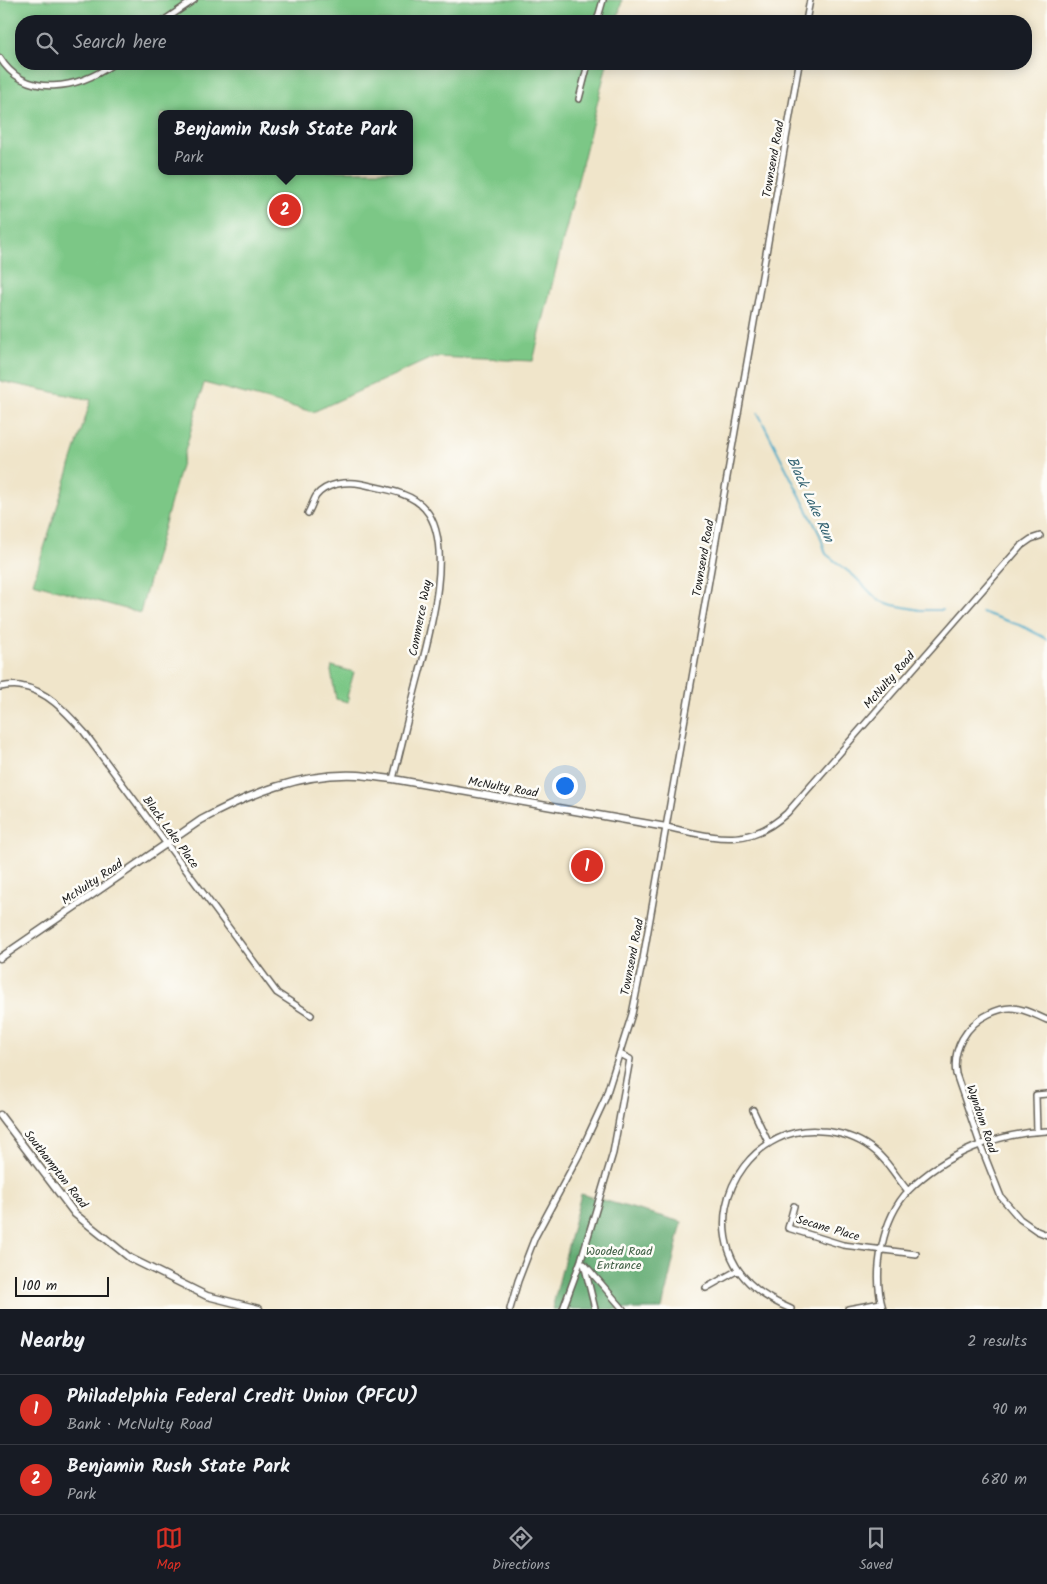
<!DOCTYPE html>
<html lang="en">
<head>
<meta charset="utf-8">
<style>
	body { margin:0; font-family:Kalam,sans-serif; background:#20242c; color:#f1f3f6 }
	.scale { position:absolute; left:15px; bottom:12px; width:94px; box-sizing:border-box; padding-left:5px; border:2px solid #1c1c1c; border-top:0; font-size:14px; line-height:18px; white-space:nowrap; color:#1c1c1c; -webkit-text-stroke:4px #fdfcf7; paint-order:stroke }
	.you { position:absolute; left:564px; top:785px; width:18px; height:18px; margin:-12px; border:4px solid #fff; border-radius:50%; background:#1a73e8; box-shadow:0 0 0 8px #1a73e833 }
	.badge { display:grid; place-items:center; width:32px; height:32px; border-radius:50%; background:#d93025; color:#fff; font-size:16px; font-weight:700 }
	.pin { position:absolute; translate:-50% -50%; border:2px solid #fff; box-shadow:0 1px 5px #0006 }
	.popup { position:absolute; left:158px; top:110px; width:255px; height:65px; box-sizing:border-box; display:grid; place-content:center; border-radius:10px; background:#171b24; filter:drop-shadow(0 1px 4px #0005); font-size:16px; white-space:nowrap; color:#9ea1a6 }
	.popup b { font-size:19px; color:#f1f3f6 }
	.popup::after { content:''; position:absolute; left:50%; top:100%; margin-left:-10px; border:10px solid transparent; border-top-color:#171b24 }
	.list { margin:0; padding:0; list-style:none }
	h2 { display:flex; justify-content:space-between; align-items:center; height:65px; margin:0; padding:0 20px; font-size:21px }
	h2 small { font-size:16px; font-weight:400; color:#9ea1a6 }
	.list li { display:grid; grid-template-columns:32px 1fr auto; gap:15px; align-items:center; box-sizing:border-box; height:70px; padding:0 20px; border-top:1px solid #363941 }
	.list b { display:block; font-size:19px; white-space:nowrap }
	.list p { margin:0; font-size:16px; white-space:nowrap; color:#9ea1a6 }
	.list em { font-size:16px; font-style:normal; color:#9ea1a6 }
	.icon { flex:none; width:28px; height:28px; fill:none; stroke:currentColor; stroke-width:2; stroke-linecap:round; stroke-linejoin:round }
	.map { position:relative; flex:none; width:1047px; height:1309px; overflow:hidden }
	.search { position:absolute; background:#171b24; box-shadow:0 2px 12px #0003; left:15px; right:15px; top:15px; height:55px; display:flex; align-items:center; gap:12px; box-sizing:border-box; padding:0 18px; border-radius:20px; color:#9ea1a6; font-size:19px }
	.sheet { height:205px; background:#171b24 }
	nav { display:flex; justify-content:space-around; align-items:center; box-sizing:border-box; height:70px; border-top:1px solid #363941; background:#171b24; font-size:14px; color:#9ea1a6 }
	nav a { display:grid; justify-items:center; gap:2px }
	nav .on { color:#d93025 }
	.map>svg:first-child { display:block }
	.green { fill:#7bc786; stroke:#4c7251; fill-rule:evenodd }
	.forest { fill:#64ac73; stroke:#406448 }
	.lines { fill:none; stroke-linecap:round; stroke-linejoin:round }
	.stream { stroke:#48a9c7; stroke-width:2 }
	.minor-casing { stroke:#666259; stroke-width:8 }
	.tertiary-casing { stroke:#666259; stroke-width:9 }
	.minor { stroke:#fff; stroke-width:5 }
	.tertiary { stroke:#fff; stroke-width:6 }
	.labels { text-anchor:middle; stroke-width:5; stroke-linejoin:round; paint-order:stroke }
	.street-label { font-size:12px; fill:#1c1c1c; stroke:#fdfcf7 }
	.park-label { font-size:12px; fill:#426046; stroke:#fdfcf7 }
	.water-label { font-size:14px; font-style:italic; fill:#326272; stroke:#fdfcf7 }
</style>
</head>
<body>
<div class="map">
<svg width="1047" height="1309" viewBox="0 0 1047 1309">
	<rect width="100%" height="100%" fill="#fdfcf7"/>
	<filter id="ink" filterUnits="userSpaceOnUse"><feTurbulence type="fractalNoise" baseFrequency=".02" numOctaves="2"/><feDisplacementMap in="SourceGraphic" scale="10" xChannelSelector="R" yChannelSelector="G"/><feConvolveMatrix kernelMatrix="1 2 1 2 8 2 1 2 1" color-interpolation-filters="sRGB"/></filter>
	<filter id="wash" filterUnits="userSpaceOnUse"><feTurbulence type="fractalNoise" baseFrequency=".0096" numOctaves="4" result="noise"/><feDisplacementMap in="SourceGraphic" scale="20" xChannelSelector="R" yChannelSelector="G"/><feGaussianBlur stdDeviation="1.12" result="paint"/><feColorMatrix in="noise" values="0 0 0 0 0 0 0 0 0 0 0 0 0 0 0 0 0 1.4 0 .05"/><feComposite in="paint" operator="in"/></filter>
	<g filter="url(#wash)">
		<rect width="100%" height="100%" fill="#f0e5ca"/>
		<!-- green -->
		<path class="green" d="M 0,0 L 622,0 L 617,21 L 21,21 L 21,64 L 607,64 L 533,361 L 434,357 L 313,412 L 204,383 L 140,613 L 33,583 L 91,400 L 0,381 ZM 161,114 L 409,114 L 409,171 L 161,171 Z
			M 332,666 L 354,672 L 347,697 L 349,698 L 348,702 L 336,699 L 331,671 Z"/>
		<!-- forest -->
		<path class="forest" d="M 581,1194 L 682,1222 L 662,1309 L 552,1309 Z"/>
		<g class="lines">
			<!-- stream -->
			<path class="stream" d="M 758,413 L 820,535 L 826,554 L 854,576 L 878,600 L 893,605 L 920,610 L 943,610
				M 981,612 L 1022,626 L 1047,639"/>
		</g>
	</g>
	<g filter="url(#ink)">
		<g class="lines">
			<!-- minor casing -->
			<g class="minor-casing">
				<path id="minor" d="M 163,21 L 194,0
					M 597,21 L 603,0
					M 806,21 L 810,0
					M 0,58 C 26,100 79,88 113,64
					M 579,99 L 588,64
					M 308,513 C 311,508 313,501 316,496 C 326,483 347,481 362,484 C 383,489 411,492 425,509 C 457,545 427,644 416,686 C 408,717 401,748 393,779
					M 0,687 C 6,686 14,685 20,686 C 47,690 67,713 84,732 L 277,993 L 311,1015
					M 666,827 C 714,837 747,850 787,813 L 1021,546 L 1031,539 L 1040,536
					M 1047,1020 C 1035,1015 1024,1008 1011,1008 C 1003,1008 995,1011 989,1014 C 966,1025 952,1049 956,1074 L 980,1144 L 1001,1197 L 1020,1219 L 1037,1231 L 1047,1235
					M 753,1110 L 768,1142
					M 1037,1132 L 1036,1095 L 1047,1094
					M 794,1206 L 788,1228 L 843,1245 L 916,1254
					M 584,1264 L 595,1309
					M 585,1265 L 623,1309
					M 706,1288 L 738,1270
					M 510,1309 L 518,1281 L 535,1237 L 579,1155 L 605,1099 L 632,1014 L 643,959 L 799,64
					M 563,1309 L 581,1260 L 613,1153 L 630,1059 L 620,1054
					M 791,1309 C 764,1298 739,1280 729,1251 C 709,1192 758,1125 821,1131 C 840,1132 856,1137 871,1148 C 887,1159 896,1177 908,1191
					M 848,1309 L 881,1303
					M 883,1309 C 872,1273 882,1218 909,1190 C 945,1154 997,1133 1047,1131"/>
			</g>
			<!-- tertiary casing -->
			<g class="tertiary-casing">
				<path id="tertiary" d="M 0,958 L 201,820 C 249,794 302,772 358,775 C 370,776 381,778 393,779 L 666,827
					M 0,1115 L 75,1214 L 130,1258 L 207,1296 L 259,1309"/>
			</g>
			<!-- minor -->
			<use href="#minor" class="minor"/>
			<!-- tertiary -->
			<use href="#tertiary" class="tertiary"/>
		</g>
	</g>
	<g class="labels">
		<!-- street labels -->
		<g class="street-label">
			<text transform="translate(773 159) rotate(-80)" y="4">Townsend Road</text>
			<text transform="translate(703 558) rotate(-80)" y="4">Townsend Road</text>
			<text transform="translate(420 618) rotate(-79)" y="4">Commerce Way</text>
			<text transform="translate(889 680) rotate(-49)" y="4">McNulty Road</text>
			<text transform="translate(503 787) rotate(10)" y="4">McNulty Road</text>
			<text transform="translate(171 832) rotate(54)" y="4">Black Lake Place</text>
			<text transform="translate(92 882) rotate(-34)" y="4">McNulty Road</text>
			<text transform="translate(632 957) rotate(-79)" y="4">Townsend Road</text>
			<text transform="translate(982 1119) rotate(71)" y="4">Wyndom Road</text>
			<text transform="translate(56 1169) rotate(52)" y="4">Southampton Road</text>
			<text transform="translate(828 1228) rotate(16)" y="4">Secane Place</text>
		</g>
		<!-- park labels -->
		<g class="park-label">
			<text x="619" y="1255">Wooded Road<tspan x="619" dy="14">Entrance</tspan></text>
		</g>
		<!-- water labels -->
		<g class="water-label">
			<text transform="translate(811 499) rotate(65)" y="5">Black Lake Run</text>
		</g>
	</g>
</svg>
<div class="scale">100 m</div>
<div class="you"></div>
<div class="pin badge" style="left:587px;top:866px">1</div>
<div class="pin badge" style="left:285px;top:210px">2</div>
<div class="popup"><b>Benjamin Rush State Park</b>Park</div>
<div class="search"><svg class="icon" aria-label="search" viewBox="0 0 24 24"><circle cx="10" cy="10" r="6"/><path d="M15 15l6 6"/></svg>Search here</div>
</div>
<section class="sheet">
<h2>Nearby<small>2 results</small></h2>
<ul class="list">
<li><span class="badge">1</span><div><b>Philadelphia Federal Credit Union (PFCU)</b><p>Bank · McNulty Road</p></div><em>90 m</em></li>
<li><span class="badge">2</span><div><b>Benjamin Rush State Park</b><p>Park</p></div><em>680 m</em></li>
</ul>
</section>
<nav>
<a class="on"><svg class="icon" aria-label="map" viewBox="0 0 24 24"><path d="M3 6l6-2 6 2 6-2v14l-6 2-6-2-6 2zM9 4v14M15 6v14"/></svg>Map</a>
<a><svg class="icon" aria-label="directions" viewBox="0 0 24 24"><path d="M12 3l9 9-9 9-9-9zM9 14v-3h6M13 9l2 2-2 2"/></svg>Directions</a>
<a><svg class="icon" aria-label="saved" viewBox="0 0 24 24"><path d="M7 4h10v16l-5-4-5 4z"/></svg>Saved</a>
</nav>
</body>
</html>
